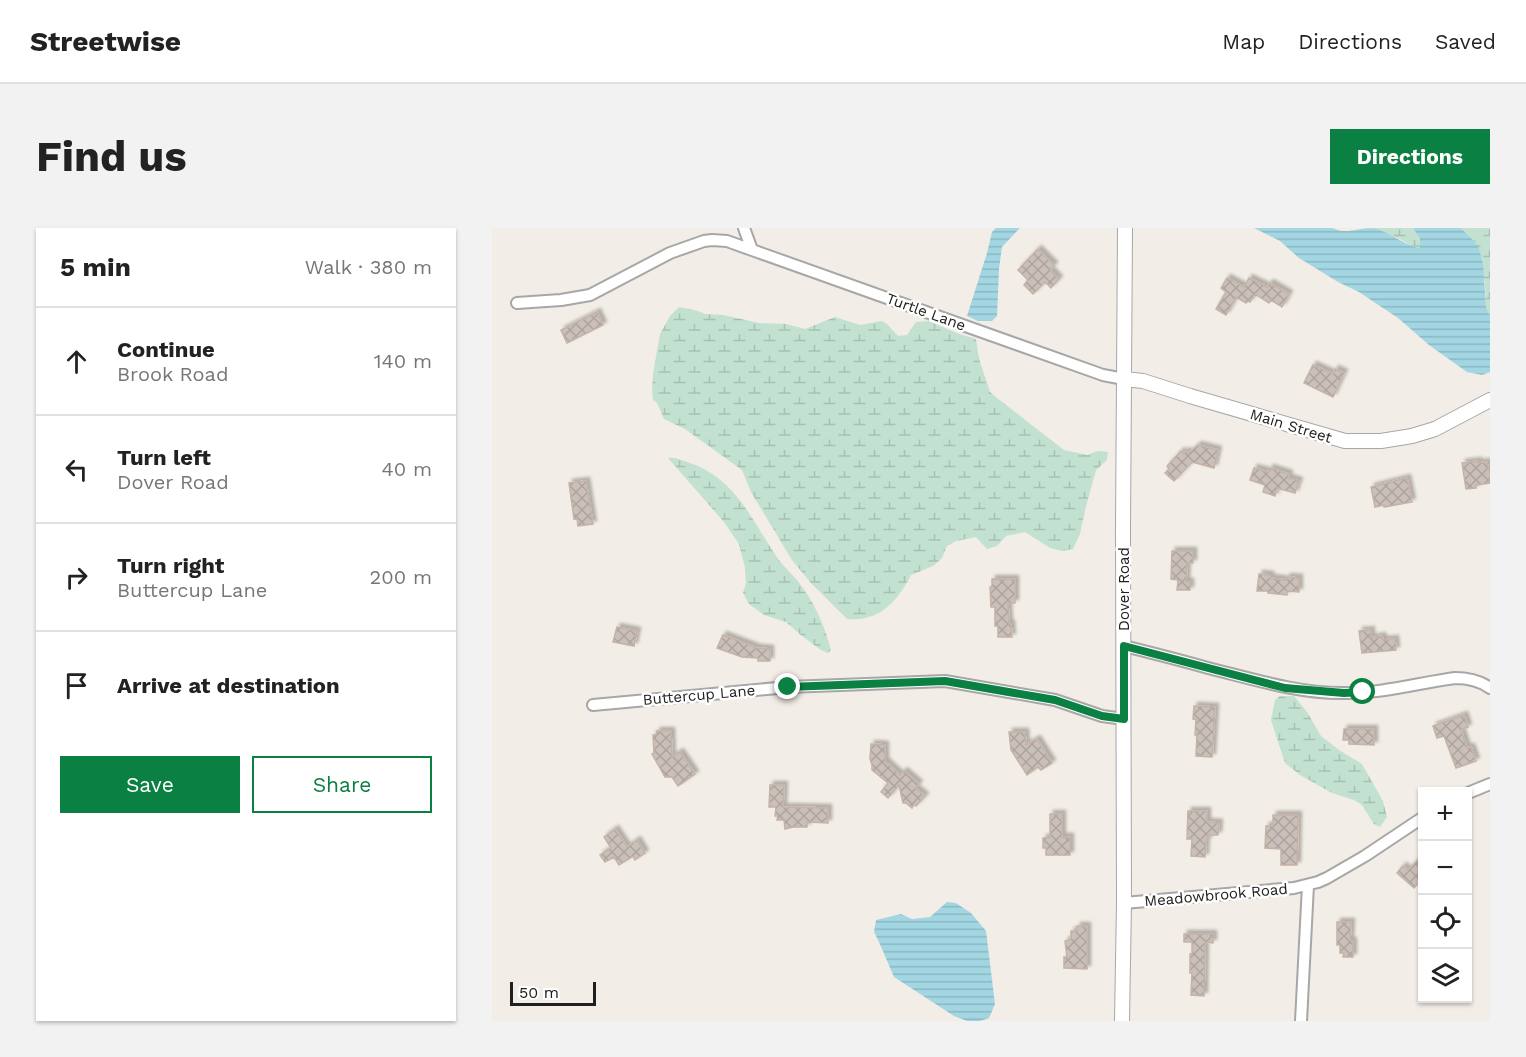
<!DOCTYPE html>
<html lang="en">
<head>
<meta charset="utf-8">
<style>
	body { margin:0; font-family:"Work Sans",sans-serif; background:#f2f2f2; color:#222 }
	.controls { position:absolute; right:18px; bottom:18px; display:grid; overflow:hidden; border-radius:0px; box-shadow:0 2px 4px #0004 }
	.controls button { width:54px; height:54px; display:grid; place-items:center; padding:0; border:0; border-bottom:2px solid #e0e0e0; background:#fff; color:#222; font:30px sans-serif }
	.scale { position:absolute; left:18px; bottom:15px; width:86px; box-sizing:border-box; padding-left:6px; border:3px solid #202020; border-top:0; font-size:16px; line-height:21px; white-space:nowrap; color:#202020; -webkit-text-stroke:4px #fff; paint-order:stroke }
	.stop { position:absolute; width:18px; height:18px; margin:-14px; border:4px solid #0b8043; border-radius:50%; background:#fff }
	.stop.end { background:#0b8043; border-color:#fff; box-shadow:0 2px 6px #0008 }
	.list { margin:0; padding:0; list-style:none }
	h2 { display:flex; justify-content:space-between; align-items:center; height:78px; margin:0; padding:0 24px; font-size:26px }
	h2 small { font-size:20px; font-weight:400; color:#767676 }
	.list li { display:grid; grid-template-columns:39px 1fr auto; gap:18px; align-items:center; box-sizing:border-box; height:108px; padding:0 24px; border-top:2px solid #e0e0e0 }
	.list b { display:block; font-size:22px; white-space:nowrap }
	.list p { margin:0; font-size:20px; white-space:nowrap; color:#767676 }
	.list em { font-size:20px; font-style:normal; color:#767676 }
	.actions { display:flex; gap:12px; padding:18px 24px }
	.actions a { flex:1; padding:14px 0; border:2px solid #0b8043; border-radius:0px; text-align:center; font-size:21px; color:#0b8043 }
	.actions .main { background:#0b8043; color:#fff }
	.icon { flex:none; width:33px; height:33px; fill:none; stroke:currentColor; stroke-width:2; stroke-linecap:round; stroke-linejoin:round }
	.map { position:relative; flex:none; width:998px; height:793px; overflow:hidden; border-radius:0px }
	header { display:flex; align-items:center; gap:36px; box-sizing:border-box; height:84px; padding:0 30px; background:#fff; border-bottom:2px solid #e0e0e0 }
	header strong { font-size:28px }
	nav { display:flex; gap:33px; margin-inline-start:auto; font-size:21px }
	.intro { display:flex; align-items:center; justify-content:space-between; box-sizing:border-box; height:144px; padding:0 36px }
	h1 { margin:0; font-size:42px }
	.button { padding:15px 27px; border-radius:0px; background:#0b8043; color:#fff; font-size:21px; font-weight:700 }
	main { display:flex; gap:36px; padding:0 36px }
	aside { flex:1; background:#fff; border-radius:0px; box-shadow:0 2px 4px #0004 }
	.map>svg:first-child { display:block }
	.wetland { fill:url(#wetland-marsh) }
	.water { fill:url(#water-rules) }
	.building { fill:url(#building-cross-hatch); stroke:#c5b3a7; stroke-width:1.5; filter:url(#shadow) }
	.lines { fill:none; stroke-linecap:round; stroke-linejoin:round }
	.minor-casing { stroke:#a7a7a7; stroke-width:14 }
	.tertiary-casing { stroke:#a7a7a7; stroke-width:16 }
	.minor { stroke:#fff; stroke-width:10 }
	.tertiary { stroke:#fff; stroke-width:14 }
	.route { stroke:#0b8043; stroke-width:8 }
	.labels { text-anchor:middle; stroke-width:5; stroke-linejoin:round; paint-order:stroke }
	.street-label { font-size:15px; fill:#202020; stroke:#fff }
</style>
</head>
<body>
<header>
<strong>Streetwise</strong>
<nav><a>Map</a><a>Directions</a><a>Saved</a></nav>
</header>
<div class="intro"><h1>Find us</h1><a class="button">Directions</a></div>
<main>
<aside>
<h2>5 min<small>Walk · 380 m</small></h2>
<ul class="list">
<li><svg class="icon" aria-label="ahead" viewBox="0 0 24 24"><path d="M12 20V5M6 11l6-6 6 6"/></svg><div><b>Continue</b><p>Brook Road</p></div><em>140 m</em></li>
<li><svg class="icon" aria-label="left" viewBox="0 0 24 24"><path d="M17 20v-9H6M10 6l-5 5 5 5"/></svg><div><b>Turn left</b><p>Dover Road</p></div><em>40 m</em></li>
<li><svg class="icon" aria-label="right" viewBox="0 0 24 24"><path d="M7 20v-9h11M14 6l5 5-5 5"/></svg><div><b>Turn right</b><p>Buttercup Lane</p></div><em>200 m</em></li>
<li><svg class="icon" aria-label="arrive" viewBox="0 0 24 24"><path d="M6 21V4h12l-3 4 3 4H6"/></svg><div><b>Arrive at destination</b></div></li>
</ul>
<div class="actions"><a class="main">Save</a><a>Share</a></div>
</aside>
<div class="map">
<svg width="998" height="793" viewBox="0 0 998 793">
	<defs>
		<pattern id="wetland-marsh" width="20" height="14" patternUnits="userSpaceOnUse" patternTransform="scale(1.5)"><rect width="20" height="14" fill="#c2e1d1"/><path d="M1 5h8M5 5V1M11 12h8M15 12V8" fill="none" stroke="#a6c1b3"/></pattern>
		<pattern id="water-rules" width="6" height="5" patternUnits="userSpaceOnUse" patternTransform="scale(1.5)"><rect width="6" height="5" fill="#a3d6e3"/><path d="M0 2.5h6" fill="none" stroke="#8cb7c2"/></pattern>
		<pattern id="building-cross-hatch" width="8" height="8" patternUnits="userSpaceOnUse" patternTransform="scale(1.5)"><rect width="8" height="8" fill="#cabfb9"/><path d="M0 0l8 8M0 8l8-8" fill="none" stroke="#ada49f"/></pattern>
		<filter id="shadow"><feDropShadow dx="3.5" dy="-3.5" stdDeviation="1.5" flood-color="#0004"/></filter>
	</defs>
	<rect width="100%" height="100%" fill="#f2ede6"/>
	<!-- wetland -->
	<path class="wetland" d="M 878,0 L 921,0 L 928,11 L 928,20 C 919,19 914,14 906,10 C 897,6 887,2 878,0 Z
		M 969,0 L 998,0 L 998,88 L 994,79 L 993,55 L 986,17 Z
		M 187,79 L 206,83 L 213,86 L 231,87 L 267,95 L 294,96 L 313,101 L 343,89 L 368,97 L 390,93 L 395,96 L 406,108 L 415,107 L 424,94 L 437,93 L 467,106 L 484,111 L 487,131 L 498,164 L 505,170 L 572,222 L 595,227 L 606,223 L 616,224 L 615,232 L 604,242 L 593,282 L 588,306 L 581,321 L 570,323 L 558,320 L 533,304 L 514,308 L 505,318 L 495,321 L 484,309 L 464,313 L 455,318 L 450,330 L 441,338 L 419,347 C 405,374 387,394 355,391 L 318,354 L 300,332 L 259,264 L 250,242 L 193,201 L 172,191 L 165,175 L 161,172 L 160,163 L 161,146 L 168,106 L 178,88 Z
		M 176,230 C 184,229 191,233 198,235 C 244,251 259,291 284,328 C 290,337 298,344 305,352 C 322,373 332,396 339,422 L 336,425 L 329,422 L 310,408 L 294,394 L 272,387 L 257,376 L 251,365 L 254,355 L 253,340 L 247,316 L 232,294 Z
		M 788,468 L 802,468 L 815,484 L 829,508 L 847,522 L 870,536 L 891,573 L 895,589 L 888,599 L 882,596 L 870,577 L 862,572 L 840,565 L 808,547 L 793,535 L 779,492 L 783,472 Z"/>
	<!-- water -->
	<path class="water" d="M 504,0 L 528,0 L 510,19 L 507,41 L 505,88 L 500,93 L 486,93 L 475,88 L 495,25 L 500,4 Z
		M 762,0 L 841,0 C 854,7 865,0 879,0 C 897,2 912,18 928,20 L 928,11 L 921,0 L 969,0 L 986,17 L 991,36 L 994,79 L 998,88 L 998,144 L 990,147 L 975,144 L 937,117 L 906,90 L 867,64 L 846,54 L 807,30 L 788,13 Z
		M 455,674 L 464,675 L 479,685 L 494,703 L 503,776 L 497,790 L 488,793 L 475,793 L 462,788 L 402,749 L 387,714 L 382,704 L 384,692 L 409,686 L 420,691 L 438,689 Z"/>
	<!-- building -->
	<path class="building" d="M 546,21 L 562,37 L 558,42 L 567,51 L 559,60 L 553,54 L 541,66 L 532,57 L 536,52 L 526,42 Z
		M 735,50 L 752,59 L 757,50 L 775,59 L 778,55 L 797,66 L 790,79 L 779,72 L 777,75 L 763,66 L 758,74 L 756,73 L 754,75 L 744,69 L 734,87 L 724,81 L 734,64 L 729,60 Z
		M 105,84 L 111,97 L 75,115 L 69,102 Z
		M 821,137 L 841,146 L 843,141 L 852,145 L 841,169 L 812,155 Z
		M 706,217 L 726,222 L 722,240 L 700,234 L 682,253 L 673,245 L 677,241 L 675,238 L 689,223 L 692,226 L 694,223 L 697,225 Z
		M 986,233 L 986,235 L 995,234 L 996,240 L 998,240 L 998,255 L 984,257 L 984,260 L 974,261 L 970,235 Z
		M 762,240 L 777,244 L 778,240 L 797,246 L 796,250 L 807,253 L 803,265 L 785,260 L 783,268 L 771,264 L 773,257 L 758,252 Z
		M 915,250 L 920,274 L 892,279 L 892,277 L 883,279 L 879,259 Z
		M 94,253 L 101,296 L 86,298 L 85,290 L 82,291 L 77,255 Z
		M 680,323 L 701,323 L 701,335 L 695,335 L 694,354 L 698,354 L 698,362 L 685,362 L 686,352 L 679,351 Z
		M 767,346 L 778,347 L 778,350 L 795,352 L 795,349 L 807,350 L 807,364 L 795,363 L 795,367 L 776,365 L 776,363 L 765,363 Z
		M 500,351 L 523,351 L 523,375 L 516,375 L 517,396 L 519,396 L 520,409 L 506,409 L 506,398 L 503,398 L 503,379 L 499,379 L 498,359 L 500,359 Z
		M 125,399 L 145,403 L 142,418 L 121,414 Z
		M 879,402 L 879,410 L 890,408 L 891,412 L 903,411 L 904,422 L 870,425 L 867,403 Z
		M 231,407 L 265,420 L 278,421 L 278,433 L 266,433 L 266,430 L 250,429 L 225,420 Z
		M 702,478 L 723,479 L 720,529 L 704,528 L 705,507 L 703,507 L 704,492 L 701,491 Z
		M 972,487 L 976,499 L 969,502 L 975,520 L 979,519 L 984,533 L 964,540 L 952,508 L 945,510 L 941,498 Z
		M 852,501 L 882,501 L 882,517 L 857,516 L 857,512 L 851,512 Z
		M 165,503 L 179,503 L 180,529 L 188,524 L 203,546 L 186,558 L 180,549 L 173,549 L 160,526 L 162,525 L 161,507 L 164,507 Z
		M 517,504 L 533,504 L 534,517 L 545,511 L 560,535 L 549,542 L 546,539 L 535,547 L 519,522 Z
		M 379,516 L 393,517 L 393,533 L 408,547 L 412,543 L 427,556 L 423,560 L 433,568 L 424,578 L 422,576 L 420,580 L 414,575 L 411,575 L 407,557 L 396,570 L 389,564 L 396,555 L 380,542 L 380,537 L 378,531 Z
		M 278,557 L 292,557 L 291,579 L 336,580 L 336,595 L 315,594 L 315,599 L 301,599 L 293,601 L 292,592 L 285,592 L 286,588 L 283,588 L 284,579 L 277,579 Z
		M 696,583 L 715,583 L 715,594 L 727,595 L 726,607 L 716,607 L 716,612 L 714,612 L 713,629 L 699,628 L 700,611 L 695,611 Z
		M 558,586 L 570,586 L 570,609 L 578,609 L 578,627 L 554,627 L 554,620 L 551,620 L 551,610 L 558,610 Z
		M 781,587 L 806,587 L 805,637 L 789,637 L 789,621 L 773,620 L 774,598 L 781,598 Z
		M 123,601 L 135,619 L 145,612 L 153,625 L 143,632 L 141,628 L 127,637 L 122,629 L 113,634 L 108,627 L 119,620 L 112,609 Z
		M 926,632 L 930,636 L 930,651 L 922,660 L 905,645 L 911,638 L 916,642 Z
		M 845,694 L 859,694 L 858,713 L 861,713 L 861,729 L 851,729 L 852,725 L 848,725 L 848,717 L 845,717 Z
		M 585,698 L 595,698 L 595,741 L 572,740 L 572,729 L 575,729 L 573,713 L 579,711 L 579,703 L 585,703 Z
		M 692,706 L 721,706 L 721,715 L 713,714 L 712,768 L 699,767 L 700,745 L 698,745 L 698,726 L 700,726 L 700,714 L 692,714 Z"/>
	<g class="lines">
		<!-- minor casing -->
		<g class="minor-casing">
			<path id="minor" d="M 252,0 L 260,22 L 611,147 L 632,151
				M 25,75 L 69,72 L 98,67 L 178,25 L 212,13 L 220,12 L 235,13 L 260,22
				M 632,418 C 660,425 688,432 716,440 C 761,451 804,465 850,465 C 889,466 926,455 963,450 C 976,450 987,452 998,460
				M 101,477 L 296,459 L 453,453 L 563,472 L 610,488 L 632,491
				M 976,565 L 998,556
				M 632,675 L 802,660 L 826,654 L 835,650 L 873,628 L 930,590
				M 809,793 L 816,657"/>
		</g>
		<!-- tertiary casing -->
		<g class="tertiary-casing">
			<path id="tertiary" d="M 632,151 L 651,153 L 698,168 L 853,213 L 889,213 L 920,208 L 943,201 L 998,172
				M 630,793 L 632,675 L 631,301 L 633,0"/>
		</g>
		<!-- minor -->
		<use href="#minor" class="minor"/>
		<!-- tertiary -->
		<use href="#tertiary" class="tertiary"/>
	</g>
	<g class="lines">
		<!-- route -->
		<path class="route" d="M 296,459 L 453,453 L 563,472 L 610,488 L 632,491 L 632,418 L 793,460 L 852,465 L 871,464"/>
	</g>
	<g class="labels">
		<!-- street labels -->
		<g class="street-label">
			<text transform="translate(434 84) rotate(20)" y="5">Turtle Lane</text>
			<text transform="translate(799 198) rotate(17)" y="5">Main Street</text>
			<text transform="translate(632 361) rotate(-90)" y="5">Dover Road</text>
			<text transform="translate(207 467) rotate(-5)" y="5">Buttercup Lane</text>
			<text transform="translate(724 667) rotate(-5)" y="5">Meadowbrook Road</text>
		</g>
	</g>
</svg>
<div class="controls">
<button>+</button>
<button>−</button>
<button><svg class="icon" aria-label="locate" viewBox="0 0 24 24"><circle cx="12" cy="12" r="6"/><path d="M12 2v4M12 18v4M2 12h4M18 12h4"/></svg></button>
<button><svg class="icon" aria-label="layers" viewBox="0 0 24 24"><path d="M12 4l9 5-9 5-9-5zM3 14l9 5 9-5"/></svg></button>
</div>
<div class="scale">50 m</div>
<div class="stop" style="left:871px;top:464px"></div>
<div class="stop end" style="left:296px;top:459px"></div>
</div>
</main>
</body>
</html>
